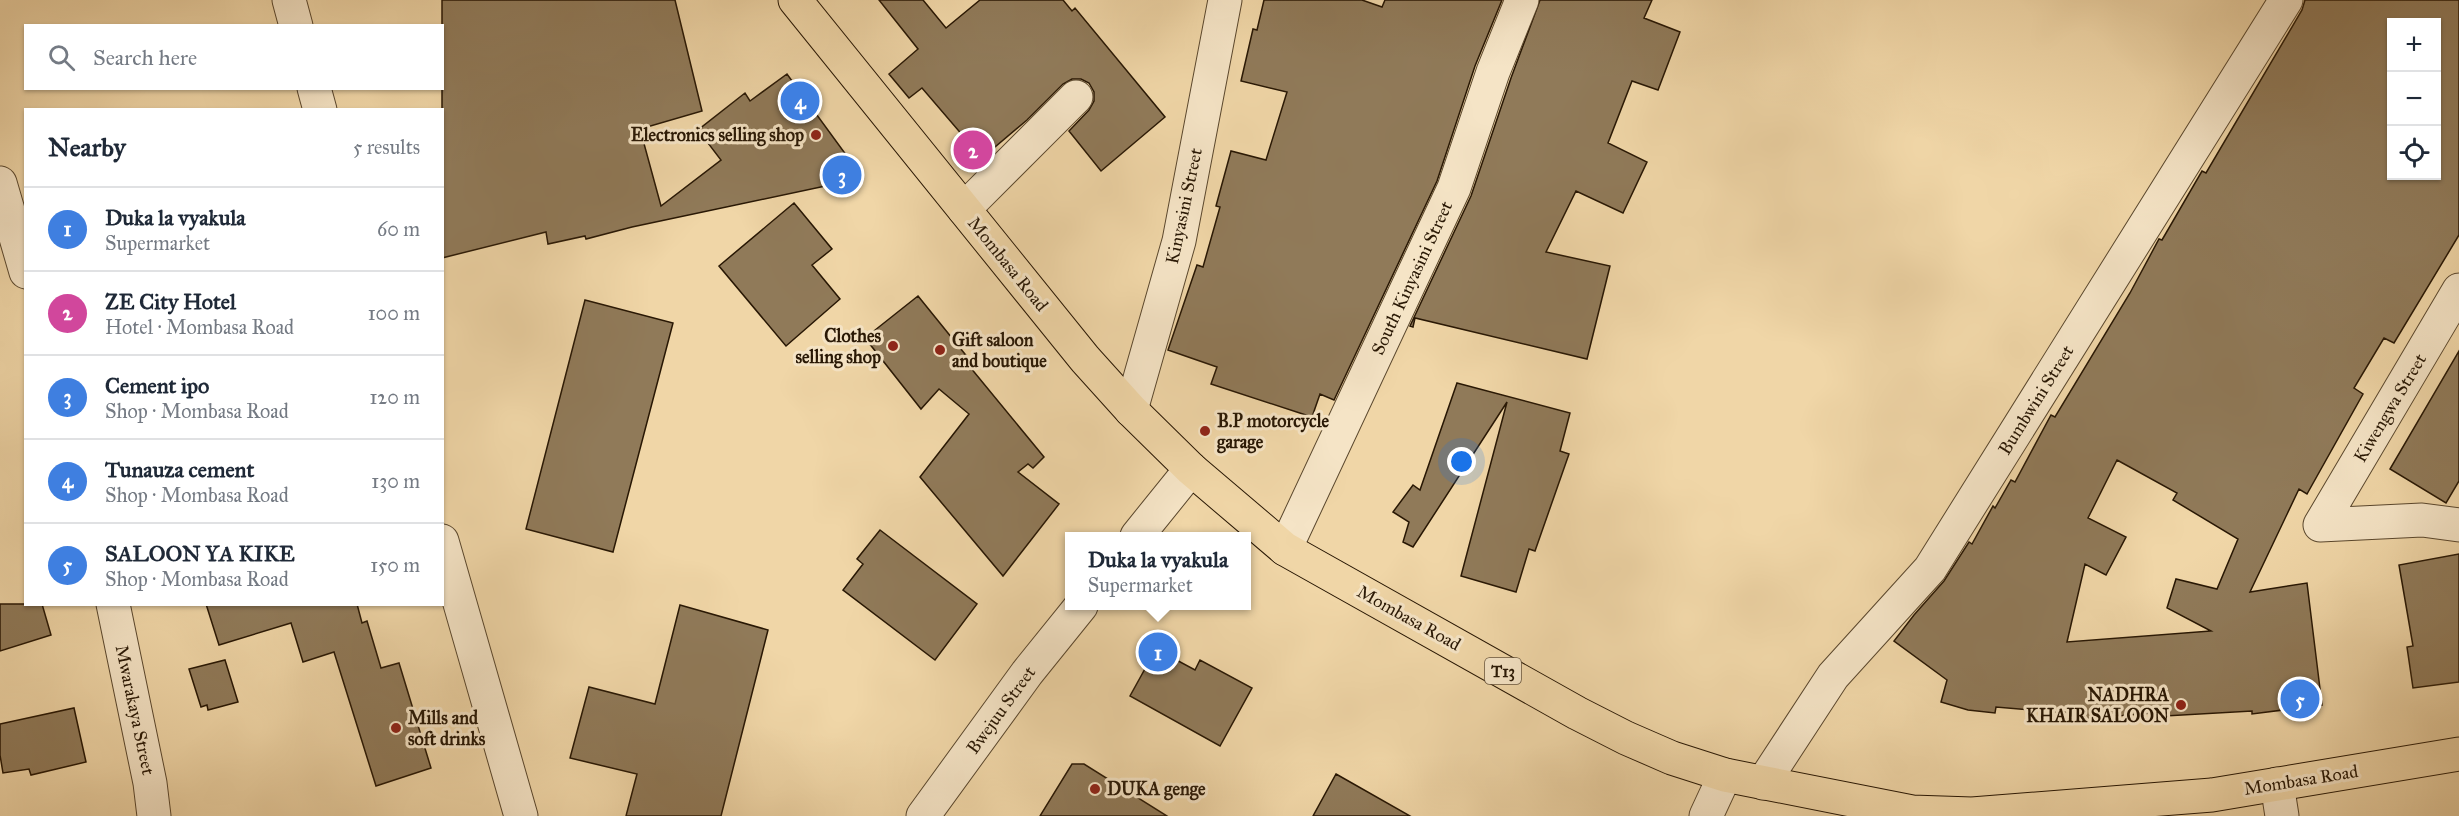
<!DOCTYPE html>
<html lang="en">
<head>
<meta charset="utf-8">
<style>
	body { margin:0; font-family:"IM FELL Great Primer",serif; background:#f2f2f3; color:#1f2937 }
	.controls { position:absolute; right:18px; top:18px; display:grid; overflow:hidden; border-radius:0px; box-shadow:0 2px 4px #0004 }
	.controls button { width:54px; height:54px; display:grid; place-items:center; padding:0; border:0; border-bottom:2px solid #e0e1e3; background:#fff; color:#1f2937; font:30px sans-serif }
	.you { position:absolute; left:1462px; top:462px; width:21px; height:21px; margin:-15px; border:4px solid #fff; border-radius:50%; background:#1a73e8; box-shadow:0 0 0 9px #1a73e833 }
	.badge { display:grid; place-items:center; width:39px; height:39px; border-radius:50%; background:#d93025; color:#fff; font-size:20px; font-weight:700 }
	.pin { position:absolute; translate:-50% -50%; border:3px solid #fff; box-shadow:0 2px 6px #0006 }
	.popup { position:absolute; left:1065px; top:532px; width:186px; height:78px; box-sizing:border-box; display:grid; place-content:center; border-radius:0px; background:#fff; filter:drop-shadow(0 2px 4px #0005); font-size:20px; white-space:nowrap; color:#747a83 }
	.popup b { font-size:22px; color:#1f2937 }
	.popup::after { content:''; position:absolute; left:50%; top:100%; margin-left:-12px; border:12px solid transparent; border-top-color:#fff }
	.list { margin:0; padding:0; list-style:none }
	h2 { display:flex; justify-content:space-between; align-items:center; height:78px; margin:0; padding:0 24px; font-size:26px }
	h2 small { font-size:20px; font-weight:400; color:#747a83 }
	.list li { display:grid; grid-template-columns:39px 1fr auto; gap:18px; align-items:center; box-sizing:border-box; height:84px; padding:0 24px; border-top:2px solid #e0e1e3 }
	.list b { display:block; font-size:22px; white-space:nowrap }
	.list p { margin:0; font-size:20px; white-space:nowrap; color:#747a83 }
	.list em { font-size:20px; font-style:normal; color:#747a83 }
	.icon { flex:none; width:33px; height:33px; fill:none; stroke:currentColor; stroke-width:2; stroke-linecap:round; stroke-linejoin:round }
	.map { position:relative; flex:none; width:2459px; height:816px; overflow:hidden }
	.search { position:absolute; background:#fff; box-shadow:0 2px 4px #0004; left:24px; top:24px; width:420px; height:66px; display:flex; align-items:center; gap:15px; box-sizing:border-box; padding:0 21px; border-radius:0px; color:#747a83; font-size:22px }
	.panel { position:absolute; background:#fff; box-shadow:0 2px 4px #0004; left:24px; top:108px; width:420px; height:498px; border-radius:0px }
	.map>svg:first-child { display:block }
	.building { fill:#907a59; stroke:#281704; stroke-width:1.5; fill-rule:evenodd }
	.lines { fill:none; stroke-linecap:round; stroke-linejoin:round }
	.minor-casing { stroke:#5a472d; stroke-width:35 }
	.highway-casing { stroke:#281704; stroke-width:35 }
	.minor { stroke:#f5e4c6; stroke-width:33 }
	.highway { stroke:#f0d6a7; stroke-width:33 }
	.poi-dot { fill:#8f2418; stroke:#f5e4c6; stroke-width:2 }
	.labels { text-anchor:middle; stroke-width:6; stroke-linejoin:round; paint-order:stroke }
	.shield { fill:#f5e4c6; stroke:#66543e; stroke-width:1.5 }
	.shield-label { font-size:16px; font-weight:bold; fill:#281704 }
	.poi-label { font-size:18px; font-weight:bold; fill:#281704; stroke:#f5e4c6; text-anchor:start }
	.street-label { font-size:18px; fill:#281704; stroke:#f5e4c6 }
</style>
</head>
<body>
<div class="map">
<svg width="2459" height="816" viewBox="0 0 2459 816">
	<rect width="100%" height="100%" fill="#f0d6a7"/>
	<filter id="stains"><feTurbulence type="fractalNoise" baseFrequency=".00333" numOctaves="4"/><feColorMatrix values="0 0 0 0 .2 0 0 0 0 .09 0 0 0 0 .02 0 0 0 .5 -.17"/></filter>
	<radialGradient id="worn" r=".72"><stop offset=".6" stop-color="#630" stop-opacity="0"/><stop offset="1" stop-color="#630" stop-opacity=".3"/></radialGradient>
	<!-- building -->
	<path class="building" d="M 442,0 L 675,0 L 702,111 L 640,129 L 661,206 L 721,160 L 698,130 L 745,93 L 750,101 L 787,74 L 863,178 L 632,227 L 586,239 L 585,236 L 548,244 L 546,232 L 442,258 Z
		M 879,0 L 923,0 L 946,28 L 980,0 L 1063,0 L 1072,11 L 1075,8 L 1165,117 L 1101,171 L 1069,131 L 1089,110 L 1094,101 L 1094,92 L 1089,83 L 1081,79 L 1072,79 L 1063,84 L 1027,120 L 982,158 L 922,88 L 909,98 L 889,74 L 918,49 Z
		M 1264,0 L 1362,0 L 1382,7 L 1385,0 L 1502,0 L 1475,66 L 1437,181 L 1334,400 L 1320,394 L 1312,417 L 1211,384 L 1217,367 L 1168,350 L 1197,265 L 1203,267 L 1220,207 L 1216,206 L 1231,151 L 1266,160 L 1287,92 L 1241,81 L 1253,29 L 1257,30 Z
		M 1540,0 L 1652,0 L 1644,18 L 1680,32 L 1658,90 L 1632,81 L 1608,143 L 1647,162 L 1623,213 L 1576,191 L 1546,252 L 1610,266 L 1587,359 L 1415,318 L 1413,327 L 1410,326 L 1471,196 L 1511,78 Z
		M 2305,0 L 2459,0 L 2459,235 L 2394,343 L 2384,338 L 2354,388 L 2363,394 L 2307,494 L 2299,489 L 2250,592 L 2307,583 L 2322,705 L 2252,714 L 2252,711 L 2165,716 L 2165,712 L 2081,719 L 2081,714 L 1996,707 L 1995,713 L 1968,710 L 1941,702 L 1947,680 L 1894,641 L 1914,615 L 1944,581 L 1969,542 L 1972,544 L 1993,506 L 1995,508 L 2011,480 L 2015,482 L 2051,415 L 2055,417 L 2130,293 L 2159,239 L 2162,240 L 2202,171 L 2206,173 L 2302,10 ZM 2391,22 L 2436,22 L 2436,176 L 2391,176 ZM 2117,460 L 2177,493 L 2173,500 L 2238,539 L 2217,589 L 2176,579 L 2167,608 L 2211,631 L 2067,642 L 2085,564 L 2106,575 L 2126,537 L 2088,518 Z
		M 794,203 L 832,249 L 812,265 L 840,299 L 786,346 L 719,266 Z
		M 918,296 L 973,364 L 970,367 L 1044,457 L 1033,468 L 1028,464 L 1018,472 L 1059,504 L 1003,576 L 920,477 L 969,414 L 939,389 L 921,409 L 865,338 Z
		M 585,300 L 673,323 L 613,552 L 526,529 Z
		M 2459,351 L 2459,481 L 2446,503 L 2390,469 Z
		M 1457,383 L 1570,413 L 1560,451 L 1569,454 L 1535,551 L 1529,549 L 1516,592 L 1461,576 L 1507,402 L 1413,547 L 1403,542 L 1409,522 L 1393,512 L 1413,485 L 1420,490 Z
		M 880,530 L 977,604 L 935,660 L 843,590 L 863,564 L 857,559 Z
		M 2459,554 L 2459,682 L 2413,688 L 2407,647 L 2413,646 L 2399,565 Z
		M 0,604 L 42,604 L 51,635 L 0,651 Z
		M 206,604 L 357,604 L 362,623 L 367,621 L 381,668 L 399,663 L 431,768 L 376,786 L 334,652 L 303,662 L 291,623 L 219,645 Z
		M 680,605 L 768,630 L 721,816 L 626,816 L 637,774 L 570,758 L 589,687 L 655,704 Z
		M 1156,649 L 1195,670 L 1200,660 L 1252,688 L 1220,746 L 1130,696 Z
		M 225,660 L 238,702 L 208,710 L 207,705 L 201,707 L 189,669 Z
		M 74,708 L 86,762 L 31,775 L 29,769 L 3,773 L 0,755 L 0,724 Z
		M 1072,764 L 1084,764 L 1167,816 L 1040,816 Z
		M 1336,774 L 1410,816 L 1313,816 Z"/>
	<g class="lines">
		<!-- minor casing -->
		<g class="minor-casing">
			<path id="minor" d="M 289,0 L 296,26
				M 314,88 L 320,110
				M 0,183 L 26,272
				M 964,209 L 1076,97
				M 1131,410 L 1179,241 L 1225,0
				M 2320,525 L 2459,290
				M 2320,525 L 2422,520 L 2459,525
				M 1137,536 L 1191,469
				M 442,541 L 521,816
				M 1285,549 L 1454,188 L 1493,72 L 1522,0
				M 113,604 L 150,783 L 154,816
				M 1763,783 L 1833,676 L 1930,569 L 2286,0
				M 2277,784 L 2282,816
				M 923,816 L 1027,673 L 1081,606
				M 1706,816 L 1725,775"/>
		</g>
		<!-- highway casing -->
		<g class="highway-casing">
			<path id="highway" d="M 795,0 L 1085,359 L 1131,410 L 1191,469 L 1285,549 L 1577,713 L 1626,738 L 1672,758 L 1725,775 L 1912,812 L 1972,814 L 2212,795 L 2459,754"/>
		</g>
		<!-- minor -->
		<use href="#minor" class="minor"/>
		<!-- highway -->
		<use href="#highway" class="highway"/>
	</g>
	<!-- markers -->
	<g class="poi-dot">
		<circle cx="816" cy="135" r="6"/>
		<circle cx="893" cy="346" r="6"/>
		<circle cx="940" cy="350" r="6"/>
		<circle cx="1205" cy="431" r="6"/>
		<circle cx="2181" cy="705" r="6"/>
		<circle cx="396" cy="728" r="6"/>
		<circle cx="1095" cy="789" r="6"/>
	</g>
	<g class="labels">
		<!-- shield labels -->
		<rect class="shield" x="1485" y="658" width="36" height="26" rx="4.5"/>
		<g class="shield-label">
			<text x="1503" y="677">T13</text>
		</g>
		<!-- poi labels -->
		<g class="poi-label">
			<text x="804" y="141" text-anchor="end">Electronics selling shop</text>
			<text x="881" y="342" text-anchor="end">Clothes<tspan x="881" dy="21">selling shop</tspan></text>
			<text x="952" y="346">Gift saloon<tspan x="952" dy="21">and boutique</tspan></text>
			<text x="1217" y="427">B.P motorcycle<tspan x="1217" dy="21">garage</tspan></text>
			<text x="2169" y="701" text-anchor="end">NADHRA<tspan x="2169" dy="21">KHAIR SALOON</tspan></text>
			<text x="408" y="724">Mills and<tspan x="408" dy="21">soft drinks</tspan></text>
			<text x="1107" y="795">DUKA genge</text>
		</g>
		<!-- street labels -->
		<g class="street-label">
			<text transform="translate(1184 206) rotate(-78)" y="6">Kinyasini Street</text>
			<text transform="translate(1008 264) rotate(51)" y="6">Mombasa Road</text>
			<text transform="translate(1412 278) rotate(-65)" y="6">South Kinyasini Street</text>
			<text transform="translate(2036 400) rotate(-58)" y="6">Bumbwini Street</text>
			<text transform="translate(2390 408) rotate(-59)" y="6">Kiwengwa Street</text>
			<text transform="translate(1409 618) rotate(29)" y="6">Mombasa Road</text>
			<text transform="translate(135 710) rotate(78)" y="6">Mwarakaya Street</text>
			<text transform="translate(1001 710) rotate(-54)" y="6">Bwejuu Street</text>
			<text transform="translate(2301 780) rotate(-9)" y="6">Mombasa Road</text>
		</g>
	</g>
	<rect width="100%" height="100%" filter="url(#stains)"/>
	<rect width="100%" height="100%" fill="url(#worn)"/>
</svg>
<div class="controls">
<button>+</button>
<button>−</button>
<button><svg class="icon" aria-label="locate" viewBox="0 0 24 24"><circle cx="12" cy="12" r="6"/><path d="M12 2v4M12 18v4M2 12h4M18 12h4"/></svg></button>
</div>
<div class="you"></div>
<div class="pin badge" style="left:1158px;top:652px;background:#3f7fe0">1</div>
<div class="popup"><b>Duka la vyakula</b>Supermarket</div>
<div class="pin badge" style="left:973px;top:150px;background:#d1479c">2</div>
<div class="pin badge" style="left:842px;top:175px;background:#3f7fe0">3</div>
<div class="pin badge" style="left:800px;top:101px;background:#3f7fe0">4</div>
<div class="pin badge" style="left:2300px;top:699px;background:#3f7fe0">5</div>
<div class="search"><svg class="icon" aria-label="search" viewBox="0 0 24 24"><circle cx="10" cy="10" r="6"/><path d="M15 15l6 6"/></svg>Search here</div>
<section class="panel">
<h2>Nearby<small>5 results</small></h2>
<ul class="list">
<li><span class="badge" style="background:#3f7fe0">1</span><div><b>Duka la vyakula</b><p>Supermarket</p></div><em>60 m</em></li>
<li><span class="badge" style="background:#d1479c">2</span><div><b>ZE City Hotel</b><p>Hotel · Mombasa Road</p></div><em>100 m</em></li>
<li><span class="badge" style="background:#3f7fe0">3</span><div><b>Cement ipo</b><p>Shop · Mombasa Road</p></div><em>120 m</em></li>
<li><span class="badge" style="background:#3f7fe0">4</span><div><b>Tunauza cement</b><p>Shop · Mombasa Road</p></div><em>130 m</em></li>
<li><span class="badge" style="background:#3f7fe0">5</span><div><b>SALOON YA KIKE</b><p>Shop · Mombasa Road</p></div><em>150 m</em></li>
</ul>
</section>
</div>
</body>
</html>
